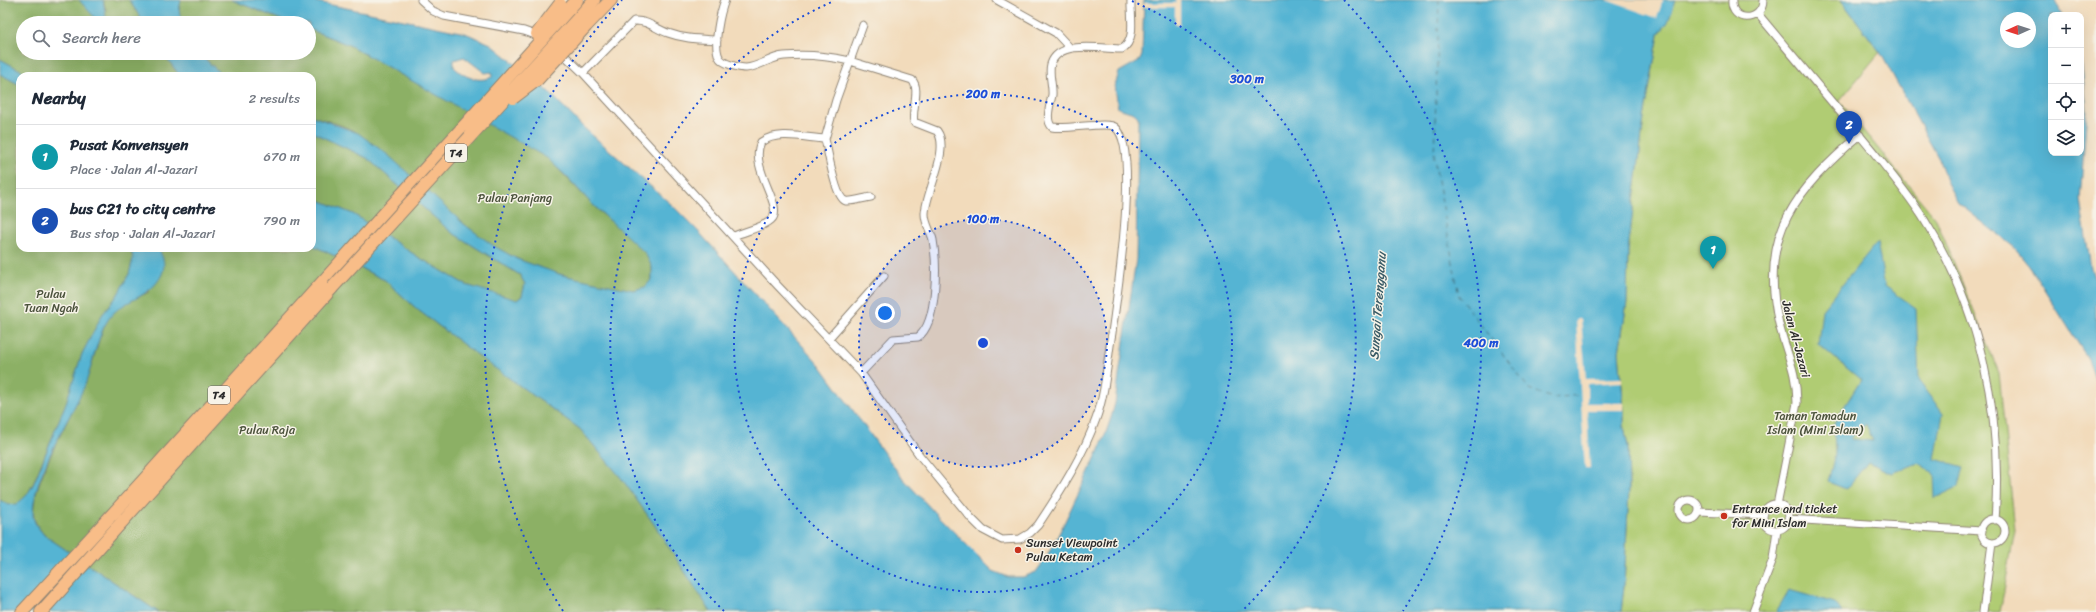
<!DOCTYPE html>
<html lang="en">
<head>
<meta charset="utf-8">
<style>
	body { margin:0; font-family:Sriracha,sans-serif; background:#f6f6f7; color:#1f2937 }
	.controls { position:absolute; right:12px; top:12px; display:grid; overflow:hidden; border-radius:8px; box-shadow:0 4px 16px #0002 }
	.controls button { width:36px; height:36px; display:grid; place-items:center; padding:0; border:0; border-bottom:1px solid #e0e1e3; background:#fff; color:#1f2937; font:20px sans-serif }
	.compass { position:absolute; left:2000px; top:12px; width:36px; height:36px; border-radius:50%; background:#fff; box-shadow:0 4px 16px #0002; rotate:267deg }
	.you { position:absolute; left:885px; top:313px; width:14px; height:14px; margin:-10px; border:3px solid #fff; border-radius:50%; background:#1a73e8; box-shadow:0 0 0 6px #1a73e833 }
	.badge { display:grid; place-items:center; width:26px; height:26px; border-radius:50%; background:#c8321e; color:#fff; font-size:13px; font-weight:700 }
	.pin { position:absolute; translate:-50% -33px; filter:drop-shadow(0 1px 2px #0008) }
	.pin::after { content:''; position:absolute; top:21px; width:14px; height:12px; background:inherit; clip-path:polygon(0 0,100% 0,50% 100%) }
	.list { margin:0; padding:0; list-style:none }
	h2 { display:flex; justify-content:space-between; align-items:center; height:52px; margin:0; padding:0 16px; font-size:17px }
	h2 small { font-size:13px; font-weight:400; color:#747a83 }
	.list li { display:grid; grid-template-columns:26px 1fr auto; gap:12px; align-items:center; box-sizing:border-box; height:64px; padding:0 16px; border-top:1px solid #e0e1e3 }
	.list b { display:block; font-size:15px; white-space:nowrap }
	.list p { margin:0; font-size:13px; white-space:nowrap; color:#747a83 }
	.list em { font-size:13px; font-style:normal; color:#747a83 }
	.icon { flex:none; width:22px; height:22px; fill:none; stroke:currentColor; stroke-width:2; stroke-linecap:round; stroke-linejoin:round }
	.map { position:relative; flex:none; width:2096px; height:612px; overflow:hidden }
	.search { position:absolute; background:#fff; box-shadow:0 4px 16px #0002; left:16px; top:16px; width:300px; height:44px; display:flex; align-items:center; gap:10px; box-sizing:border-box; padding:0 14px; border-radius:22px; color:#747a83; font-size:15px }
	.panel { position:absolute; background:#fff; box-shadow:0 4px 16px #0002; left:16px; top:72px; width:300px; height:180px; border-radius:12px }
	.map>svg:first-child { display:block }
	.green { fill:#b0cc73; stroke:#6e7c4f }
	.forest { fill:#8cb065; stroke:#5c6e48 }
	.water { fill:#54b4d3; stroke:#40707f; fill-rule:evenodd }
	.pier { fill:#f2dbbb }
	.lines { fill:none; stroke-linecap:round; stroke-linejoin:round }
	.ferry { stroke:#395b66; stroke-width:1; stroke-dasharray:5 4; stroke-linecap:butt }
	.minor-casing { stroke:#8e8373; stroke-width:9 }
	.trunk-casing { stroke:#8e8373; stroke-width:14 }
	.minor { stroke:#fff; stroke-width:7 }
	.trunk { stroke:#f8bd88; stroke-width:12 }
	.trunk-bridge-casing { stroke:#8e8373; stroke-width:14; stroke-linecap:butt }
	.trunk-bridge { stroke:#f8bd88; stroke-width:12 }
	.ring { fill:none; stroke:#1d4ed8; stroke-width:2; stroke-dasharray:2 4 }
	.poi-dot { fill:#c8321e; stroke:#f7f3e8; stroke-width:1.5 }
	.labels { text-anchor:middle; stroke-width:3; stroke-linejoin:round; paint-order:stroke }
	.shield { fill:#f7f3e8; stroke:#686764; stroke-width:1 }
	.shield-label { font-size:11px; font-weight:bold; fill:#2b2b2b }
	.park-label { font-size:12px; fill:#4c533d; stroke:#f7f3e8 }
	.street-label { font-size:12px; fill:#2b2b2b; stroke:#f7f3e8 }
	.poi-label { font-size:12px; fill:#2b2b2b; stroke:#f7f3e8; text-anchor:start }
	.water-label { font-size:13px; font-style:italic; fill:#395b66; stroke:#f7f3e8 }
	.centre { fill:#1d4ed8; stroke:#f7f3e8; stroke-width:2 }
	.ring-label { font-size:12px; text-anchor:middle; font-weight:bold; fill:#1d4ed8; stroke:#f7f3e8; stroke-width:3; stroke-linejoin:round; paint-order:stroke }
</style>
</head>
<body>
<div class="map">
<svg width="2096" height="612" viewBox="0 0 2096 612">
	<rect width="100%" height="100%" fill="#f7f3e8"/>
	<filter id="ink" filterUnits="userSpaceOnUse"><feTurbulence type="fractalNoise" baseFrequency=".025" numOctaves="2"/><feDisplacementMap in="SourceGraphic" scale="8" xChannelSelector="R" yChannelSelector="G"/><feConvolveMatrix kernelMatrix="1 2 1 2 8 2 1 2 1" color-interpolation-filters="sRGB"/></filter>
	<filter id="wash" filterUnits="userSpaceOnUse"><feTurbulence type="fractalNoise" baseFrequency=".012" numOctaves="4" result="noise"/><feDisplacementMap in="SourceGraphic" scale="16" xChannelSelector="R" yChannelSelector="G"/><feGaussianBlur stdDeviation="0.9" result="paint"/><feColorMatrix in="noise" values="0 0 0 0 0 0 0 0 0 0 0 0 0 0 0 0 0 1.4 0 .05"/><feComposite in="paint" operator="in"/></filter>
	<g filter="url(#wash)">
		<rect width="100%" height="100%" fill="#f2dbbb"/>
		<!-- green -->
		<path class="green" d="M 1578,0 L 1841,0 L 1880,52 L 1839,101 L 1936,219 L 1999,373 L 2015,531 L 2000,612 L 1621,612 L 1624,586 L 1629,490 L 1628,447 L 1624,426 L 1624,410 L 1619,352 L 1627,302 L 1628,251 L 1644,118 L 1659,35 Z"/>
		<!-- forest -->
		<path class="forest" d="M 0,0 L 79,0 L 99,20 L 106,10 L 103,0 L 129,0 L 144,23 L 23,23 L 23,53 L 163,53 L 180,76 L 31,76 L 0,59 Z
			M 181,0 L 232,0 L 289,23 L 182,23 L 179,10 Z
			M 309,29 L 349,45 L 547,157 C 562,172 576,188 591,203 C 607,220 629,234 644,252 C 650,258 653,269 652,277 C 648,296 626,289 613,286 C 572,278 530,269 494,246 C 445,215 408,167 360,135 C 346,125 327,121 312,116 L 312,76 L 223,76 L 199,53 L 309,53 Z
			M 0,74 L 20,85 L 20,248 L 131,248 L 133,259 L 129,274 L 117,296 L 102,315 L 82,354 L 66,403 L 34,482 L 27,495 L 17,505 L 8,505 L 0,500 Z
			M 312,132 L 367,158 L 451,232 L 520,275 L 525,284 L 522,296 L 517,300 L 510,299 L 466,285 L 418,257 L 353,214 L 312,197 Z
			M 312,245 L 385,280 L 418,310 L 481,358 L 580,429 L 622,479 L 654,524 L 711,612 L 158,612 L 44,535 C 40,529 35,524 34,517 C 28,488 73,414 85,384 C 93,364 97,340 107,321 C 115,305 134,299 149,292 L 160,252 L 158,248 L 312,248 Z"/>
		<!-- water -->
		<path class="water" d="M 79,0 L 103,0 L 106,17 L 101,20 L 96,19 Z
			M 129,0 L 181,0 L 179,10 L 182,23 L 144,23 Z
			M 232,0 L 308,0 L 465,33 L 491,44 L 549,92 L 583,127 L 673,206 L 697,230 L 820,365 L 900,475 L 934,512 L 993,571 L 1008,577 L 1023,577 L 1036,572 C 1053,549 1064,523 1077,496 C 1092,465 1107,437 1115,403 L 1136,259 L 1138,126 L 1138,117 L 1134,113 L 1118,108 L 1115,86 L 1119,72 L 1140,60 L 1142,55 L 1144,0 L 1676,0 L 1668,22 L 1659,34 L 1644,118 L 1628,251 L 1627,302 L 1619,352 L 1624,410 L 1624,426 L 1628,447 L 1629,490 L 1624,586 L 1621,612 L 711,612 L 654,524 L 622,479 L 580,429 L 481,358 L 418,310 L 385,280 L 312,245 L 312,197 L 353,214 L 418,257 L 466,285 L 517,300 L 522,296 L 525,284 L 520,275 L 451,232 L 367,158 L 312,132 L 312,116 L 358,133 L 388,155 L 465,225 L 494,246 L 517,259 L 562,275 L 633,290 L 645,287 L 652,279 L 652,267 L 645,253 L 591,203 L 567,177 L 547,158 L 349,45 L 309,29 L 309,23 L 289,23 ZM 464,57 L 485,73 L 492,72 L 492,77 C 478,83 464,77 454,67 L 454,60 Z
			M 1841,0 L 2055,0 L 2062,15 L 2051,15 L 2051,153 L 2081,153 L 2081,60 L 2087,109 L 2080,200 L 2091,268 L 2096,283 L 2096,382 L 2088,359 L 2029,265 L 2015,248 L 1958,203 L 1947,183 L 1939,159 L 1880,52 ZM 2006,18 L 2030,18 L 2030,42 L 2006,42 Z
			M 163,53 L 199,53 L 223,76 L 180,76 Z
			M 0,59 L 31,76 L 20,76 L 20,85 L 0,74 Z
			M 1877,242 L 1885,286 L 1916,308 L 1919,380 L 1943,414 L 1935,459 L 1963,467 L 1958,487 L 1935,498 L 1934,474 L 1919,463 L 1891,473 L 1868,462 L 1846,489 L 1828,482 L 1835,454 L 1834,423 L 1861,380 L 1818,344 L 1822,310 ZM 1866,424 L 1873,441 L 1851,439 L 1851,438 Z
			M 131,248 L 158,248 C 163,256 166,264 162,274 C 150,300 122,298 108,320 C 98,334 92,367 85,385 C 69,421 33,475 33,514 C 33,523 39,528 44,535 L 158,612 L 0,612 L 0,500 L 8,505 L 17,504 L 27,495 L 34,483 L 66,403 L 82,354 L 102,315 L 117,296 L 129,274 L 133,259 Z
			M 1789,590 L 1835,603 L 1842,612 L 1776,612 Z"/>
		<!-- pier -->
		<path class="pier" d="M 1176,0 L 1180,0 L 1180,24 L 1175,24 L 1175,7 L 1144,7 L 1144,3 L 1176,3 Z
			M 1606,0 L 1663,0 L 1657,18 Z
			M 1576,319 L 1581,319 L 1586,379 L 1622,378 L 1622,382 L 1587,384 L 1587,403 L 1624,403 L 1624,410 L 1587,410 L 1590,469 L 1585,469 Z"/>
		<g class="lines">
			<!-- ferry -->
			<path class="ferry" d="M 1439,0 L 1434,158 L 1459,296 L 1529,389 L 1552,398 L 1580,395"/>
		</g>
	</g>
	<g filter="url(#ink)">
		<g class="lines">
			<!-- minor casing -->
			<g class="minor-casing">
				<path id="minor" d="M 421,0 L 433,11 L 444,16 L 524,31 L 538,36
					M 725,0 C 720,13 713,44 719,57 C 722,64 740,68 746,68 C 759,67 771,57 784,56 C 807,54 828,56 850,61 L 836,100 L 825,139
					M 997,0 L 1056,33 L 1070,48
					M 1732,0 C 1730,23 1763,23 1763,0
					M 1758,14 C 1789,51 1820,88 1851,125 C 1876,155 1901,184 1922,216 C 1980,306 2003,414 1995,520
					M 560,51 L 583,73 L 778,286 L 861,373 L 920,456 L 971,518 L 983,530 L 1002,540 L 1020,539 L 1030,533 L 1038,525 C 1060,492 1083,456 1096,419 C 1106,392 1107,361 1112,333 C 1116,301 1141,146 1115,127 C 1108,121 1066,130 1052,127 C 1045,120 1050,105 1052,95 C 1053,85 1048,74 1051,64 C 1059,39 1103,49 1122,49 C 1137,40 1130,15 1131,0
					M 583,73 L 634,21 C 647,20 656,29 668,33 C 684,39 700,39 717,40
					M 734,236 C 745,231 762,228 771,220 C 786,207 748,168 761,142 C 778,130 806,138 825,139 C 828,150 835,199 846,201 C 853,202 864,198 871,197
					M 829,338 L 884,276
					M 861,373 L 893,339 L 918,337 C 938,323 937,263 933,240 C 931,231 925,224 925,214 C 925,193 951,150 937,131 L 914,122 C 911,110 921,89 912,80 L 850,61 L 863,25
					M1679 510a10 10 0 1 1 20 0a10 10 0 1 1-20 0Z
					M1763 517a13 13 0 1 1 26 0a13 13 0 1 1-26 0Z
					M 1777,505 L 1797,403 C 1797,371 1786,353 1779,324 C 1758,234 1796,190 1860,135
					M 1699,512 L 1763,515
					M 1788,519 L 1982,531
					M1981 531a12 12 0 1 1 24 0a12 12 0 1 1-24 0Z
					M 1753,612 L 1773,559 L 1777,530
					M 1983,612 L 1992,543"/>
			</g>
			<!-- trunk casing -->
			<g class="trunk-casing">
				<path id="trunk" d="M 569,9 L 577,0
					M 579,17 L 594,0
					M 586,26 L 611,0
					M 22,612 C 172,452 316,287 464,126
					M 41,612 L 332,288"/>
			</g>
			<!-- minor -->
			<use href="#minor" class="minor"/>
			<!-- trunk -->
			<use href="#trunk" class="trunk"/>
			<!-- trunk-bridge casing -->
			<g class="trunk-bridge-casing">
				<path id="trunk-bridge" d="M 537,34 L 560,4
					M 513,98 L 537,80 L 586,26
					M 464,126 L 569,9
					M 332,288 L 579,17"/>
			</g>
			<!-- trunk-bridge -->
			<use href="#trunk-bridge" class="trunk-bridge"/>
		</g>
	</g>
	<!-- distance rings -->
	<circle cx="983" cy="343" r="124" fill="#1d4ed8" fill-opacity=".12"/>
	<g class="ring">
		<circle cx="983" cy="343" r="124"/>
		<circle cx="983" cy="343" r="249"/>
		<path d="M724 611A373 373 0 0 1 834 1M1132 1A373 373 0 0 1 1242 611"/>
		<path d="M563 611A498 498 0 0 1 622 0M1344 0A498 498 0 0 1 1403 611"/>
	</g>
	<!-- markers -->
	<g class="poi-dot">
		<circle cx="1724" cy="516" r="4"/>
		<circle cx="1018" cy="550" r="4"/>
	</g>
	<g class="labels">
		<!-- shield labels -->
		<g class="shield">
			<rect x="445" y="144" width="22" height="18" rx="3"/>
			<rect x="208" y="386" width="22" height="18" rx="3"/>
		</g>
		<g class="shield-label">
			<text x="456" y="157">T4</text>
			<text x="219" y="399">T4</text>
		</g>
		<!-- park labels -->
		<g class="park-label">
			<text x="515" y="202">Pulau Panjang</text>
			<text x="51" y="298">Pulau<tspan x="51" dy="14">Tuan Ngah</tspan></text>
			<text x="1815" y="420">Taman Tamadun<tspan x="1815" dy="14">Islam (Mini Islam)</tspan></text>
			<text x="267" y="434">Pulau Raja</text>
		</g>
		<!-- street labels -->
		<g class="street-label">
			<text transform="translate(1796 339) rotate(75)" y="4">Jalan Al-Jazari</text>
		</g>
		<!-- poi labels -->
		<g class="poi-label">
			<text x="1732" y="513">Entrance and ticket<tspan x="1732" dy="14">for Mini Islam</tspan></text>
			<text x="1026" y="547">Sunset Viewpoint<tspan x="1026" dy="14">Pulau Ketam</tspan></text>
		</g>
		<!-- water labels -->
		<g class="water-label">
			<text transform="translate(1377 306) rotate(-86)" y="5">Sungai Terengganu</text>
		</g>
	</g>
	<circle cx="983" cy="343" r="6" class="centre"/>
	<g class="ring-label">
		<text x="1247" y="83">300 m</text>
		<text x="983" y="98">200 m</text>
		<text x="983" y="223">100 m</text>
		<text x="1481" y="347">400 m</text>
	</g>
</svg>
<div class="controls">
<button>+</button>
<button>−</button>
<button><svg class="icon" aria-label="locate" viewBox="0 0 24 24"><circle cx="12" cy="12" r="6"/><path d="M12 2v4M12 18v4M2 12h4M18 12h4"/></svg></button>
<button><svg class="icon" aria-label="layers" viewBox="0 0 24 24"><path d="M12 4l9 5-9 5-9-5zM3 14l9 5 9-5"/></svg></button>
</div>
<svg class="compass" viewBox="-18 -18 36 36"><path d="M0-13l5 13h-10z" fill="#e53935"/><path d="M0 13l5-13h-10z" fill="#747a83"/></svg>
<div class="you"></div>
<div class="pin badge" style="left:1713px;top:269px;background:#0f9aa8">1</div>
<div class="pin badge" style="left:1849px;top:144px;background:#1a4fb4">2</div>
<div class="search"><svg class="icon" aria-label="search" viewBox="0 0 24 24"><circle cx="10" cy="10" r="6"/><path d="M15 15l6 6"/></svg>Search here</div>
<section class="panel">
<h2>Nearby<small>2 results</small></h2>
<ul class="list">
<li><span class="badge" style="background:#0f9aa8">1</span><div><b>Pusat Konvensyen</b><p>Place · Jalan Al-Jazari</p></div><em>670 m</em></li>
<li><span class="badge" style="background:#1a4fb4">2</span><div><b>bus C21 to city centre</b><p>Bus stop · Jalan Al-Jazari</p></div><em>790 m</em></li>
</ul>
</section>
</div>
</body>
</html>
